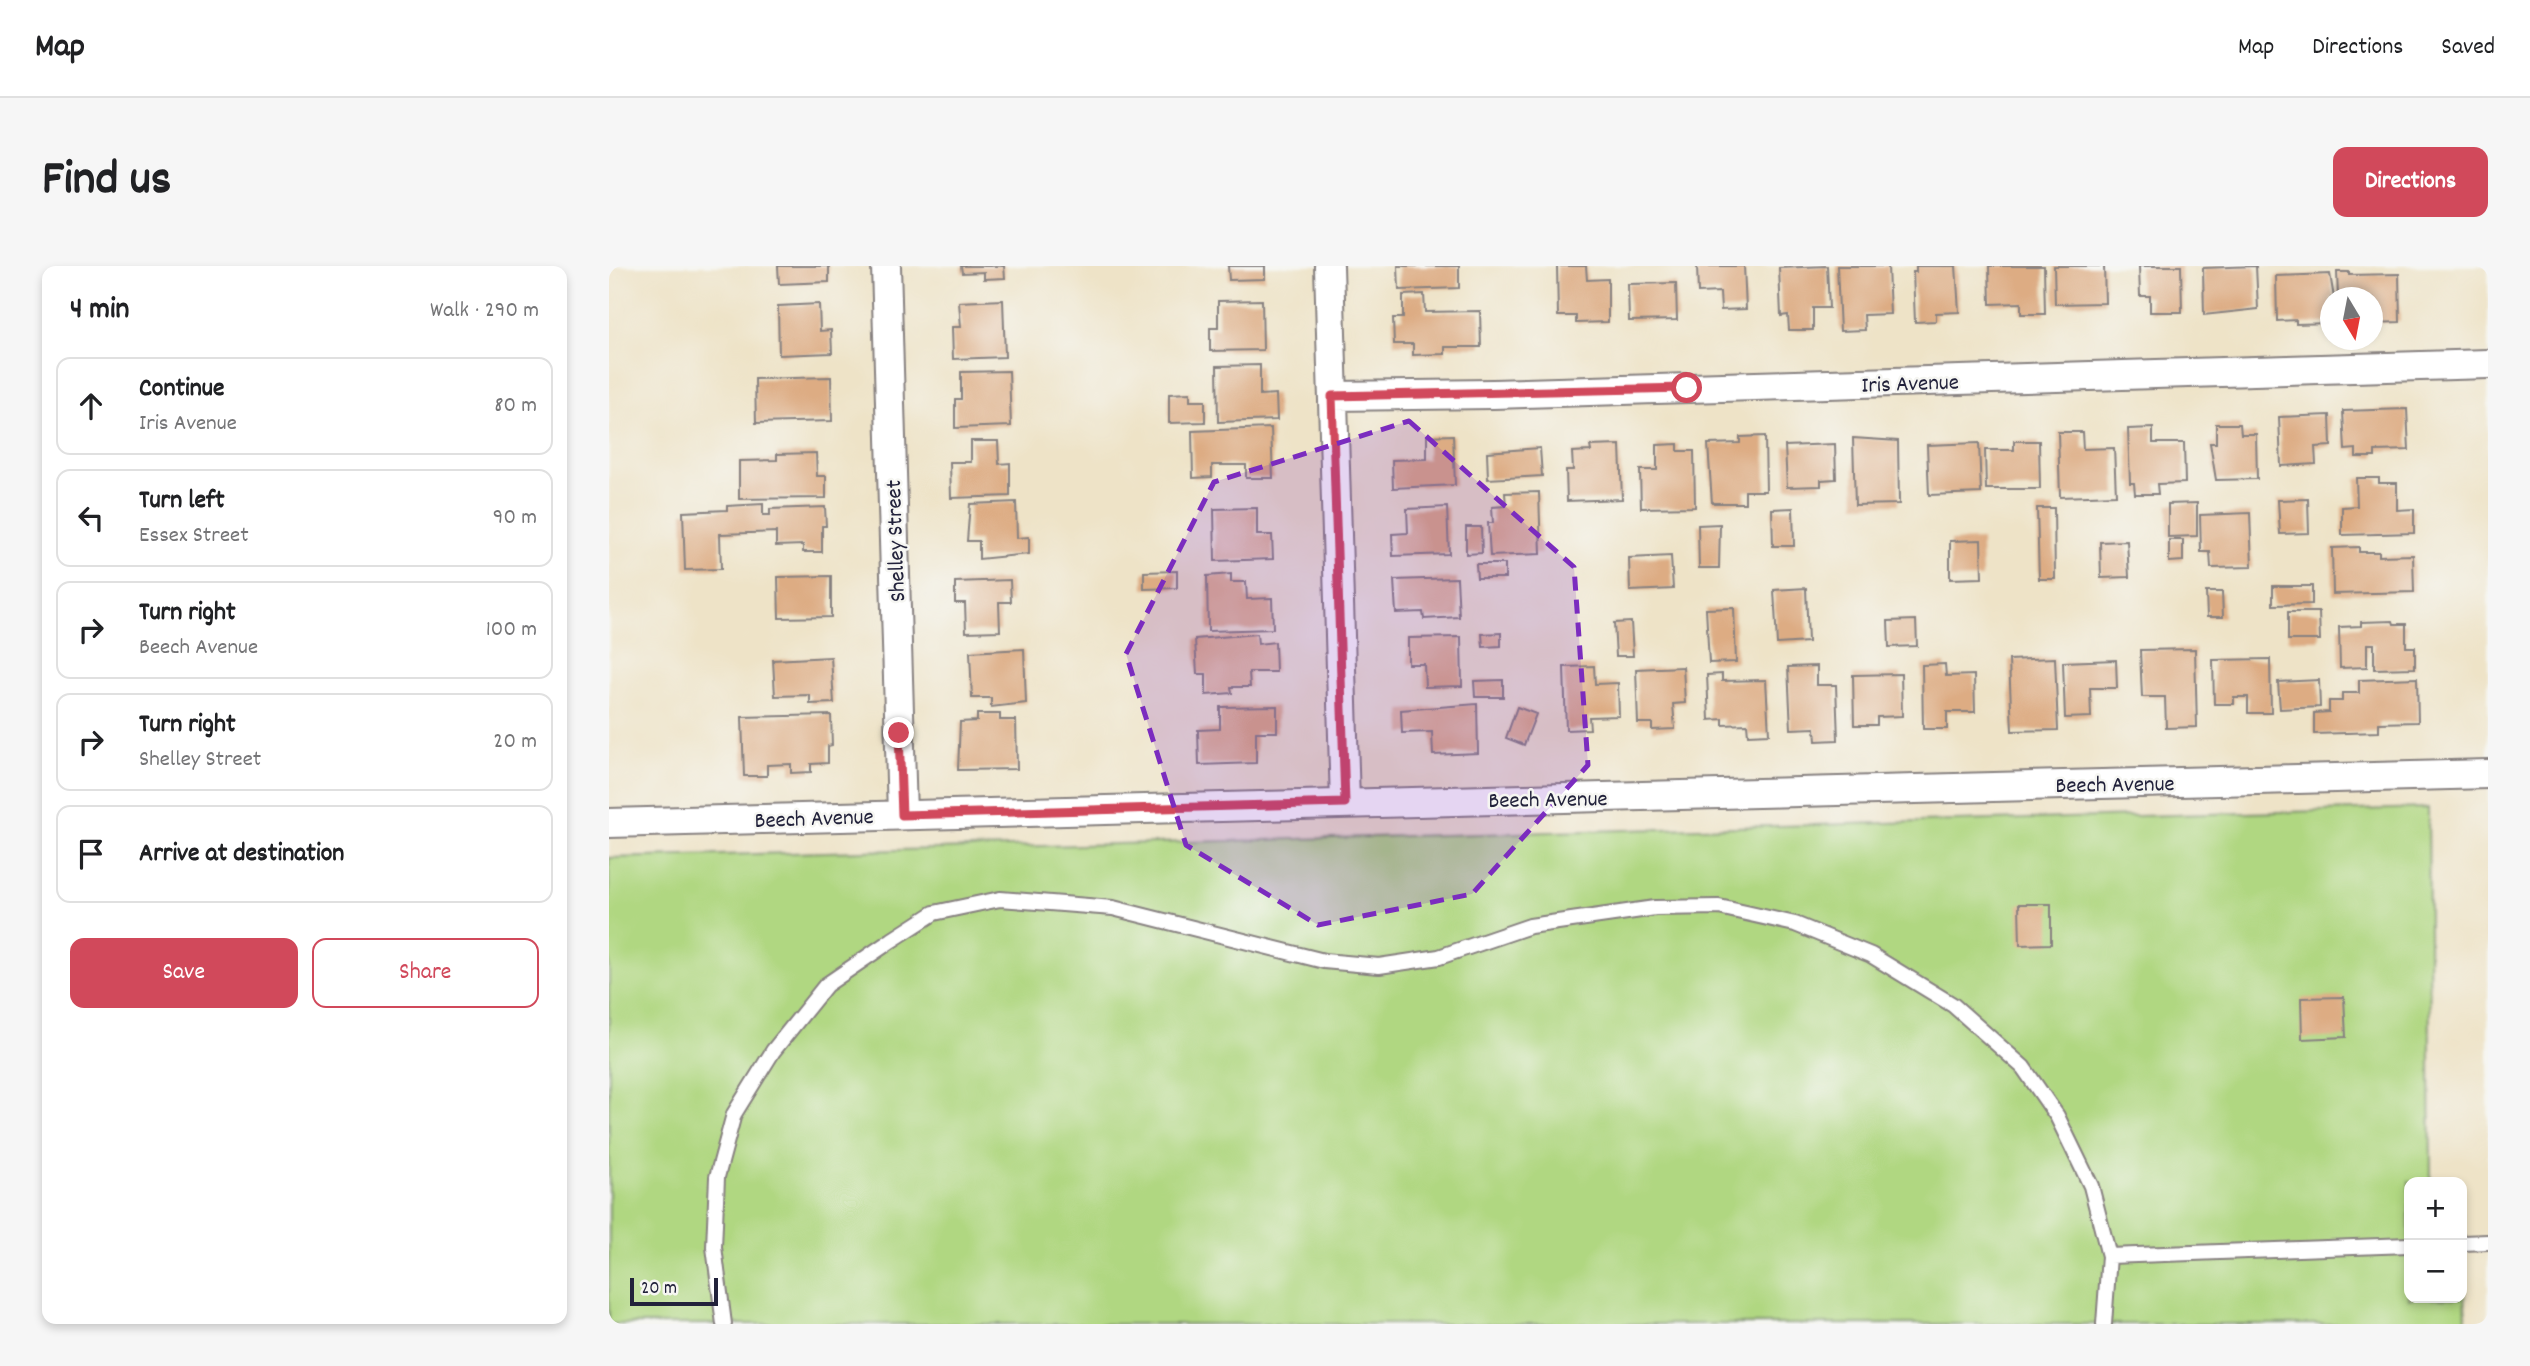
<!DOCTYPE html>
<html lang="en">
<head>
<meta charset="utf-8">
<style>
	body { margin:0; font-family:Dekko,sans-serif; background:#f6f6f6; color:#202124 }
	.controls { position:absolute; right:21px; bottom:21px; display:grid; overflow:hidden; border-radius:14px; box-shadow:0 4px 10px #0003 }
	.controls button { width:63px; height:63px; display:grid; place-items:center; padding:0; border:0; border-bottom:2px solid #e0e0e0; background:#fff; color:#202124; font:35px sans-serif }
	.compass { position:absolute; left:1711px; top:21px; width:63px; height:63px; border-radius:50%; background:#fff; box-shadow:0 4px 10px #0003; rotate:170deg }
	.scale { position:absolute; left:21px; bottom:18px; width:88px; box-sizing:border-box; padding-left:7px; border:4px solid #22223b; border-top:0; font-size:19px; line-height:24px; white-space:nowrap; color:#22223b; -webkit-text-stroke:5px #f6f6f2; paint-order:stroke }
	.stop { position:absolute; width:21px; height:21px; margin:-16px; border:5px solid #d1495b; border-radius:50%; background:#fff }
	.stop.end { background:#d1495b; border-color:#fff; box-shadow:0 2px 7px #0008 }
	.list { margin:0; padding:0; list-style:none }
	h2 { display:flex; justify-content:space-between; align-items:center; height:91px; margin:0; padding:0 28px; font-size:30px }
	h2 small { font-size:23px; font-weight:400; color:#757577 }
	.list li { display:grid; grid-template-columns:46px 1fr auto; gap:21px; align-items:center; box-sizing:border-box; height:98px; margin:0 14px 14px; padding:0 14px; border:2px solid #e0e0e0; border-radius:14px }
	.list b { display:block; font-size:26px; white-space:nowrap }
	.list p { margin:0; font-size:23px; white-space:nowrap; color:#757577 }
	.list em { font-size:23px; font-style:normal; color:#757577 }
	.actions { display:flex; gap:14px; padding:21px 28px }
	.actions a { flex:1; padding:16px 0; border:2px solid #d1495b; border-radius:14px; text-align:center; font-size:24px; color:#d1495b }
	.actions .main { background:#d1495b; color:#fff }
	.icon { flex:none; width:38px; height:38px; fill:none; stroke:currentColor; stroke-width:2; stroke-linecap:round; stroke-linejoin:round }
	.map { position:relative; flex:none; width:1879px; height:1058px; overflow:hidden; border-radius:14px }
	header { display:flex; align-items:center; gap:42px; box-sizing:border-box; height:98px; padding:0 35px; background:#fff; border-bottom:2px solid #e0e0e0 }
	header strong { font-size:33px }
	nav { display:flex; gap:38px; margin-inline-start:auto; font-size:24px }
	.intro { display:flex; align-items:center; justify-content:space-between; box-sizing:border-box; height:168px; padding:0 42px }
	h1 { margin:0; font-size:49px }
	.button { padding:18px 32px; border-radius:14px; background:#d1495b; color:#fff; font-size:24px; font-weight:700 }
	main { display:flex; gap:42px; padding:0 42px }
	aside { flex:1; background:#fff; border-radius:14px; box-shadow:0 4px 10px #0003 }
	.map>svg:first-child { display:block }
	.green { fill:#b0d781; stroke:#697c5e; stroke-width:2 }
	.building { fill:#ddac83 }
	.lines { fill:none; stroke-linecap:round; stroke-linejoin:round }
	.lane-casing { stroke:#888281; stroke-width:18 }
	.street-casing { stroke:#888281; stroke-width:32 }
	.lane { stroke:#fff; stroke-width:14 }
	.street { stroke:#fff; stroke-width:28 }
	.route { stroke:#d1495b; stroke-width:9 }
	.marked { fill:#7b2cbf; fill-opacity:0.2; stroke:#7b2cbf; stroke-width:5; stroke-dasharray:14 9; stroke-linejoin:round }
	.labels { text-anchor:middle; stroke-width:5; stroke-linejoin:round; paint-order:stroke }
	.street-label { font-size:23px; fill:#22223b; stroke:#f6f6f2 }
</style>
</head>
<body>
<header>
<strong>Map</strong>
<nav><a>Map</a><a>Directions</a><a>Saved</a></nav>
</header>
<div class="intro"><h1>Find us</h1><a class="button">Directions</a></div>
<main>
<aside>
<h2>4 min<small>Walk · 290 m</small></h2>
<ul class="list">
<li><svg class="icon" aria-label="ahead" viewBox="0 0 24 24"><path d="M12 20V5M6 11l6-6 6 6"/></svg><div><b>Continue</b><p>Iris Avenue</p></div><em>80 m</em></li>
<li><svg class="icon" aria-label="left" viewBox="0 0 24 24"><path d="M17 20v-9H6M10 6l-5 5 5 5"/></svg><div><b>Turn left</b><p>Essex Street</p></div><em>90 m</em></li>
<li><svg class="icon" aria-label="right" viewBox="0 0 24 24"><path d="M7 20v-9h11M14 6l5 5-5 5"/></svg><div><b>Turn right</b><p>Beech Avenue</p></div><em>100 m</em></li>
<li><svg class="icon" aria-label="right" viewBox="0 0 24 24"><path d="M7 20v-9h11M14 6l5 5-5 5"/></svg><div><b>Turn right</b><p>Shelley Street</p></div><em>20 m</em></li>
<li><svg class="icon" aria-label="arrive" viewBox="0 0 24 24"><path d="M6 21V4h12l-3 4 3 4H6"/></svg><div><b>Arrive at destination</b></div></li>
</ul>
<div class="actions"><a class="main">Save</a><a>Share</a></div>
</aside>
<div class="map">
<svg width="1879" height="1058" viewBox="0 0 1879 1058">
	<rect width="100%" height="100%" fill="#f6f6f2"/>
	<filter id="ink" filterUnits="userSpaceOnUse"><feTurbulence type="fractalNoise" baseFrequency=".0143" numOctaves="2"/><feDisplacementMap in="SourceGraphic" scale="14" xChannelSelector="R" yChannelSelector="G"/><feConvolveMatrix kernelMatrix="1 2 1 2 8 2 1 2 1" color-interpolation-filters="sRGB"/></filter>
	<filter id="wash" filterUnits="userSpaceOnUse"><feTurbulence type="fractalNoise" baseFrequency=".00686" numOctaves="4" result="noise"/><feDisplacementMap in="SourceGraphic" scale="28" xChannelSelector="R" yChannelSelector="G"/><feGaussianBlur stdDeviation="1.57" result="paint"/><feColorMatrix in="noise" values="0 0 0 0 0 0 0 0 0 0 0 0 0 0 0 0 0 1.4 0 .05"/><feComposite in="paint" operator="in"/></filter>
	<g filter="url(#wash)">
		<rect width="100%" height="100%" fill="#eee3c7"/>
		<!-- green -->
		<path class="green" d="M 1819,542 L 1822,916 L 1800,916 L 1800,1032 L 1853,1032 L 1854,947 L 1857,1058 L 0,1058 L 0,592 Z"/>
		<g id="blocks">
			<!-- building -->
			<path class="building" d="M 169,0 L 220,0 L 220,16 L 170,18 Z
				M 352,0 L 395,0 L 396,12 L 375,13 L 375,6 L 353,7 Z
				M 619,0 L 656,0 L 656,13 L 620,14 Z
				M 789,0 L 850,0 L 850,22 L 790,24 Z
				M 948,0 L 977,0 L 978,14 L 999,13 L 999,56 L 967,57 L 967,50 L 949,50 Z
				M 1088,0 L 1135,0 L 1137,43 L 1112,44 L 1111,26 L 1089,27 Z
				M 1218,0 L 1220,42 L 1204,42 L 1204,64 L 1180,64 L 1179,49 L 1172,50 L 1170,2 Z
				M 1228,0 L 1279,0 L 1281,48 L 1255,49 L 1256,64 L 1231,65 Z
				M 1307,0 L 1347,0 L 1350,46 L 1327,47 L 1327,55 L 1306,56 L 1304,6 L 1307,6 Z
				M 1380,0 L 1435,0 L 1436,48 L 1412,48 L 1412,37 L 1381,38 Z
				M 1445,0 L 1495,0 L 1496,37 L 1446,38 Z
				M 1530,0 L 1572,0 L 1573,46 L 1541,46 L 1541,30 L 1531,30 Z
				M 1647,0 L 1649,43 L 1595,49 L 1594,2 Z
				M 1728,6 L 1740,6 L 1740,9 L 1790,8 L 1791,56 L 1764,57 L 1764,32 L 1729,31 Z
				M 1721,8 L 1725,32 L 1722,32 L 1722,57 L 1687,58 L 1687,54 L 1668,55 L 1667,10 Z
				M 1067,17 L 1068,54 L 1020,55 L 1019,18 Z
				M 815,28 L 816,46 L 871,45 L 872,81 L 836,81 L 836,88 L 804,89 L 804,78 L 785,78 L 784,52 L 794,52 L 794,29 Z
				M 394,34 L 396,91 L 344,93 L 343,61 L 352,61 L 350,36 Z
				M 653,34 L 654,84 L 601,85 L 601,62 L 609,62 L 609,35 Z
				M 210,38 L 211,65 L 222,64 L 223,87 L 170,89 L 169,40 Z
				M 651,99 L 651,129 L 667,128 L 668,154 L 609,156 L 608,100 Z
				M 400,105 L 402,160 L 346,162 L 346,133 L 352,133 L 352,106 Z
				M 222,111 L 223,155 L 147,157 L 146,113 Z
				M 581,127 L 581,135 L 596,135 L 596,156 L 560,157 L 560,128 Z
				M 1798,143 L 1800,184 L 1766,185 L 1766,191 L 1747,191 L 1747,183 L 1736,184 L 1734,145 Z
				M 1721,149 L 1722,180 L 1706,181 L 1707,198 L 1672,200 L 1670,151 Z
				M 1607,158 L 1631,158 L 1632,168 L 1647,168 L 1648,213 L 1607,214 L 1601,177 L 1607,177 Z
				M 662,162 L 664,212 L 637,212 L 637,199 L 603,199 L 603,211 L 584,212 L 583,165 Z
				M 1544,162 L 1544,177 L 1575,177 L 1576,217 L 1548,218 L 1549,228 L 1526,228 L 1525,217 L 1521,217 L 1519,163 Z
				M 1449,166 L 1473,166 L 1474,183 L 1505,182 L 1507,229 L 1451,231 Z
				M 844,169 L 846,219 L 784,222 L 783,194 L 818,193 L 818,170 Z
				M 1156,170 L 1157,225 L 1136,225 L 1136,237 L 1103,237 L 1099,178 L 1131,177 L 1131,171 Z
				M 1244,172 L 1289,175 L 1290,238 L 1246,239 Z
				M 362,175 L 389,175 L 390,198 L 401,197 L 401,230 L 342,232 L 341,196 L 362,196 Z
				M 1405,175 L 1430,175 L 1431,223 L 1377,223 L 1376,184 L 1405,184 Z
				M 1370,177 L 1372,227 L 1320,229 L 1318,179 Z
				M 1069,178 L 1069,185 L 1085,185 L 1086,241 L 1032,242 L 1031,204 L 1048,204 L 1048,179 Z
				M 1226,178 L 1227,213 L 1212,214 L 1212,220 L 1178,221 L 1176,180 Z
				M 1011,179 L 1013,233 L 958,235 L 957,204 L 964,204 L 963,186 L 982,185 L 981,180 Z
				M 931,182 L 933,210 L 879,213 L 878,186 Z
				M 207,187 L 208,210 L 217,210 L 217,232 L 130,233 L 130,195 L 168,194 L 168,188 Z
				M 1747,212 L 1770,212 L 1770,217 L 1788,217 L 1788,244 L 1805,243 L 1805,267 L 1733,269 L 1733,241 L 1748,240 Z
				M 930,226 L 932,288 L 881,290 L 879,257 L 884,257 L 883,241 L 897,240 L 896,227 Z
				M 1699,233 L 1700,267 L 1671,268 L 1669,234 Z
				M 407,236 L 408,272 L 420,271 L 420,288 L 370,293 L 370,275 L 358,275 L 361,238 Z
				M 1588,237 L 1588,270 L 1559,271 L 1559,238 Z
				M 154,238 L 154,249 L 161,249 L 161,243 L 216,241 L 217,260 L 213,260 L 213,286 L 194,286 L 194,279 L 167,280 L 167,266 L 111,268 L 112,303 L 76,304 L 74,246 L 118,244 L 118,240 Z
				M 838,241 L 840,288 L 784,290 L 783,268 L 799,267 L 798,243 Z
				M 648,242 L 648,269 L 663,269 L 664,293 L 606,295 L 605,243 Z
				M 1184,242 L 1185,280 L 1164,280 L 1163,243 Z
				M 1428,242 L 1445,242 L 1446,313 L 1430,313 Z
				M 1641,247 L 1643,301 L 1602,302 L 1601,286 L 1592,286 L 1591,249 Z
				M 1111,258 L 1110,302 L 1090,302 L 1089,259 Z
				M 857,261 L 872,261 L 873,287 L 857,288 Z
				M 1372,274 L 1373,312 L 1341,313 L 1341,275 Z
				M 1560,274 L 1574,274 L 1574,295 L 1560,296 Z
				M 1518,275 L 1520,311 L 1492,312 L 1491,276 Z
				M 1750,281 L 1750,286 L 1770,286 L 1770,290 L 1804,289 L 1805,326 L 1724,328 L 1723,282 Z
				M 1062,290 L 1064,323 L 1021,325 L 1020,292 Z
				M 867,298 L 896,298 L 896,312 L 868,312 Z
				M 568,305 L 568,322 L 535,323 L 535,306 Z
				M 622,308 L 622,316 L 637,316 L 638,333 L 663,332 L 664,363 L 599,365 L 598,310 Z
				M 222,310 L 222,351 L 170,352 L 169,311 Z
				M 848,312 L 850,351 L 815,353 L 814,346 L 787,347 L 785,314 Z
				M 401,314 L 402,336 L 390,336 L 391,365 L 357,366 L 356,337 L 346,337 L 346,316 Z
				M 1664,320 L 1703,320 L 1703,338 L 1664,339 Z
				M 1197,322 L 1199,376 L 1168,378 L 1165,324 Z
				M 1597,326 L 1613,326 L 1614,351 L 1598,351 Z
				M 1125,342 L 1127,396 L 1100,397 L 1097,343 Z
				M 1679,346 L 1710,346 L 1711,374 L 1679,374 Z
				M 1307,354 L 1308,380 L 1280,381 L 1279,355 Z
				M 1784,355 L 1785,358 L 1797,358 L 1797,381 L 1806,381 L 1806,402 L 1765,403 L 1765,378 L 1758,378 L 1758,401 L 1731,402 L 1730,361 L 1752,360 L 1752,356 Z
				M 1022,356 L 1024,390 L 1007,390 L 1005,357 Z
				M 892,367 L 892,380 L 874,381 L 873,368 Z
				M 648,368 L 649,378 L 666,376 L 667,406 L 640,406 L 641,421 L 622,421 L 623,427 L 597,429 L 597,408 L 588,408 L 586,373 Z
				M 852,371 L 853,420 L 816,421 L 815,398 L 799,398 L 799,372 Z
				M 415,383 L 417,437 L 382,441 L 382,432 L 363,432 L 361,386 Z
				M 1586,383 L 1588,461 L 1557,462 L 1556,431 L 1533,431 L 1531,384 Z
				M 222,391 L 225,437 L 201,438 L 201,429 L 166,430 L 164,394 Z
				M 1446,392 L 1449,464 L 1403,465 L 1400,394 Z
				M 1661,393 L 1662,447 L 1639,447 L 1639,431 L 1625,431 L 1625,438 L 1605,438 L 1604,394 Z
				M 1507,394 L 1508,422 L 1481,422 L 1482,451 L 1456,452 L 1454,396 Z
				M 1336,398 L 1337,410 L 1365,409 L 1366,446 L 1338,446 L 1338,463 L 1314,463 L 1313,399 Z
				M 985,400 L 986,418 L 1009,417 L 1010,450 L 980,451 L 981,463 L 957,464 L 955,401 Z
				M 1208,400 L 1208,419 L 1227,419 L 1229,474 L 1207,475 L 1206,462 L 1182,463 L 1179,401 Z
				M 1074,401 L 1076,437 L 1064,438 L 1066,463 L 1043,464 L 1043,457 L 1029,457 L 1027,403 Z
				M 1113,408 L 1113,415 L 1157,414 L 1160,468 L 1139,469 L 1138,458 L 1114,459 L 1114,453 L 1100,454 L 1098,409 Z
				M 1292,408 L 1293,450 L 1268,451 L 1268,459 L 1245,459 L 1244,409 Z
				M 1808,412 L 1809,456 L 1770,457 L 1770,466 L 1705,468 L 1705,447 L 1720,446 L 1720,435 L 1733,435 L 1733,427 L 1750,427 L 1750,414 Z
				M 894,414 L 894,431 L 866,431 L 865,415 Z
				M 1710,414 L 1711,441 L 1671,443 L 1669,416 Z
				M 868,438 L 869,487 L 824,489 L 823,466 L 793,467 L 792,444 Z
				M 668,440 L 668,466 L 647,466 L 647,497 L 590,499 L 589,464 L 611,463 L 611,441 Z
				M 908,441 L 927,448 L 915,479 L 897,472 Z
				M 368,448 L 391,448 L 391,454 L 407,454 L 408,503 L 349,504 L 351,456 L 368,455 Z
				M 222,449 L 223,479 L 219,480 L 219,497 L 202,498 L 202,506 L 182,507 L 182,498 L 158,499 L 158,510 L 135,510 L 133,451 Z
				M 1410,638 L 1442,638 L 1442,678 L 1411,679 Z
				M 1735,731 L 1737,771 L 1693,773 L 1692,732 Z"/>
		</g>
	</g>
	<g filter="url(#ink)">
		<use href="#blocks" fill-opacity="0" stroke="#888281" stroke-width="2"/>
		<g class="lines">
			<!-- lane casing -->
			<g class="lane-casing">
				<path id="lane" d="M 1853,977 L 1879,976
					M 115,1058 L 105,981 L 108,911 L 125,848 L 164,785 L 217,719 L 283,674 L 325,647 L 391,633 L 504,642 L 715,695 L 770,700 L 830,691 L 921,660 L 1046,642 L 1110,641 L 1186,658 L 1262,689 L 1344,739 L 1414,801 L 1448,850 L 1482,920 L 1500,990
					M 1495,1058 L 1500,990 L 1800,979"/>
			</g>
			<!-- street casing -->
			<g class="street-casing">
				<path id="street" d="M 277,0 L 293,549
					M 720,0 L 736,537
					M 724,130 L 884,128 L 1879,98
					M 0,557 L 1879,508"/>
			</g>
			<!-- lane -->
			<use href="#lane" class="lane"/>
			<!-- street -->
			<use href="#street" class="street"/>
		</g>
	</g>
	<g class="lines" filter="url(#ink)">
		<!-- route -->
		<path class="route" d="M 290,467 L 293,549 L 736,537 L 723,130 L 1078,122"/>
	</g>
	<!-- marked area -->
	<path class="marked" d="M 800,155 L 965,301 L 979,499 L 863,628 L 709,659 L 577,579 L 517,388 L 605,216 Z"/>
	<g class="labels">
		<!-- street labels -->
		<g class="street-label">
			<text transform="translate(1301 116) rotate(-2)" y="8">Iris Avenue</text>
			<text transform="translate(285 275) rotate(-92)" y="8">Shelley Street</text>
			<text transform="translate(1506 517) rotate(-1)" y="8">Beech Avenue</text>
			<text transform="translate(939 532) rotate(-1)" y="8">Beech Avenue</text>
			<text transform="translate(205 551) rotate(-2)" y="8">Beech Avenue</text>
		</g>
	</g>
</svg>
<div class="controls">
<button>+</button>
<button>−</button>
</div>
<svg class="compass" viewBox="-18 -18 36 36"><path d="M0-13l5 13h-10z" fill="#e53935"/><path d="M0 13l5-13h-10z" fill="#757577"/></svg>
<div class="scale">20 m</div>
<div class="stop" style="left:1078px;top:122px"></div>
<div class="stop end" style="left:290px;top:467px"></div>
</div>
</main>
</body>
</html>
